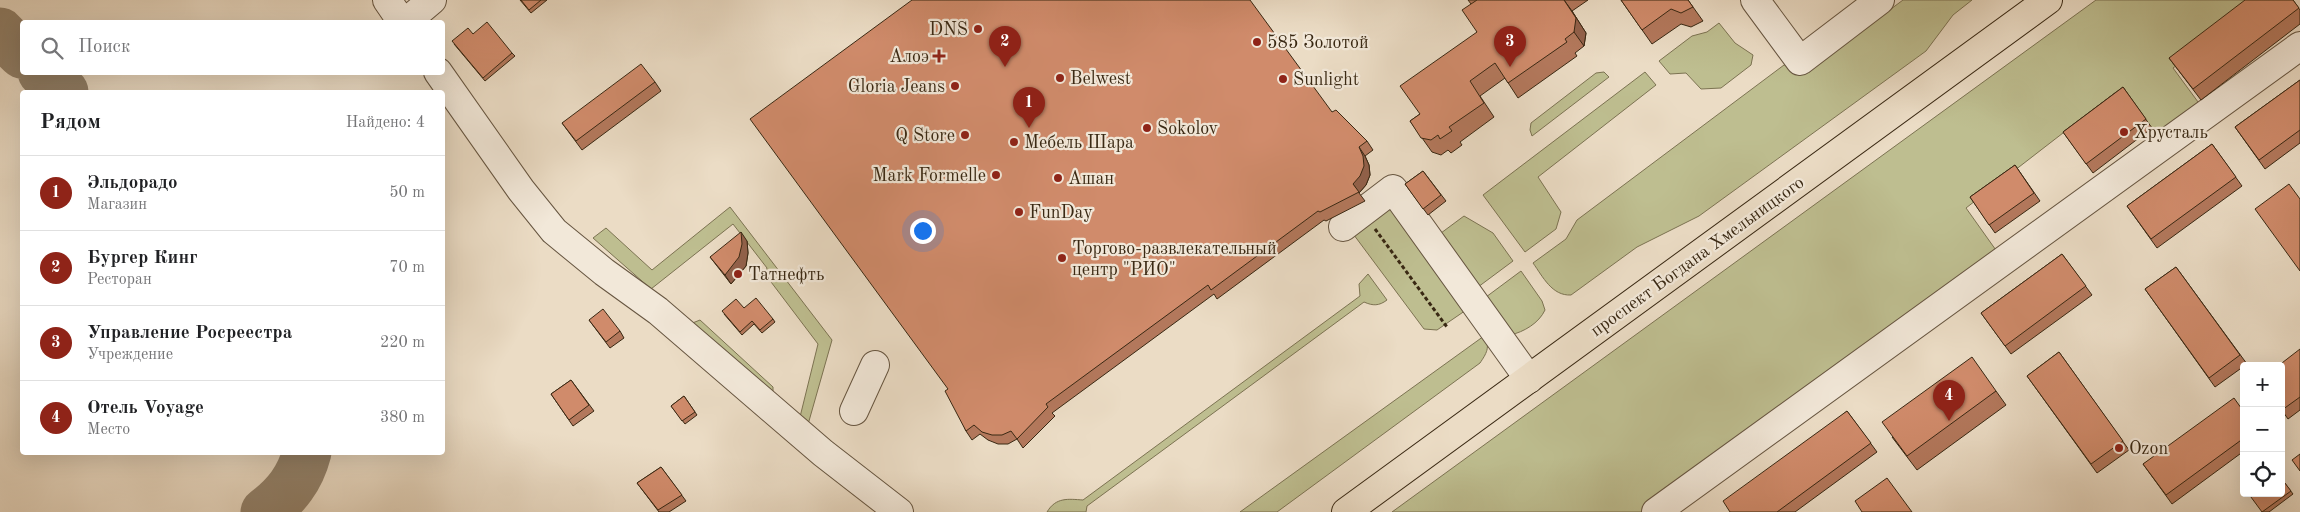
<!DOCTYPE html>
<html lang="ru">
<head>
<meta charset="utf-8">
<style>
	body { margin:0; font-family:"Old Standard TT",serif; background:#f2f2f2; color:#202124 }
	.controls { position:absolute; right:15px; bottom:15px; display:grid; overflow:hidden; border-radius:5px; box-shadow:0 5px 20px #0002 }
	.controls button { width:45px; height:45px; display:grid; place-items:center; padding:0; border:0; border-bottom:1px solid #e0e0e0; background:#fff; color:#202124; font:25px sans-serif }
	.you { position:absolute; left:922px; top:230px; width:18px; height:18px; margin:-12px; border:4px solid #fff; border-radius:50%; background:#1a73e8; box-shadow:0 0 0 8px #1a73e833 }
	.badge { display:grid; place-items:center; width:32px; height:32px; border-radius:50%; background:#8f2418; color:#fff; font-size:16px; font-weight:700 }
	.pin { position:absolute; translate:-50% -41px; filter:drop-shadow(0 1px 2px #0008) }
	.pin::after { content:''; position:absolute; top:26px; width:18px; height:15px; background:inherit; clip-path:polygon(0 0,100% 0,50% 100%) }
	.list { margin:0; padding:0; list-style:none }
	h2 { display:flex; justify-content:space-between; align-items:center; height:65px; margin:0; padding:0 20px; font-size:21px }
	h2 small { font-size:16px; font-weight:400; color:#757577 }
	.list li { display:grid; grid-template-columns:32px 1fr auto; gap:15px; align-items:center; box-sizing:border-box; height:75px; padding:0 20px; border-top:1px solid #e0e0e0 }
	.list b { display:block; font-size:19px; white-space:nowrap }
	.list p { margin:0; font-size:16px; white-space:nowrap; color:#757577 }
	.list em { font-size:16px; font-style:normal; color:#757577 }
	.icon { flex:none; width:28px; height:28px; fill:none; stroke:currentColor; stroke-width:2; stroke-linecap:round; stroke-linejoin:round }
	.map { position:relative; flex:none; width:2300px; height:512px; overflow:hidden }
	.search { position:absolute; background:#fff; box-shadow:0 5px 20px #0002; left:20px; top:20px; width:425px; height:55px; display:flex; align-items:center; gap:12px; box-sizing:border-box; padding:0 18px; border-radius:5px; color:#757577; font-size:19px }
	.panel { position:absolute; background:#fff; box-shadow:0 5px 20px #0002; left:20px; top:90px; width:425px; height:365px; border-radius:5px }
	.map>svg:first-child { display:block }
	.green { fill:#bebe90; stroke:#7c7352 }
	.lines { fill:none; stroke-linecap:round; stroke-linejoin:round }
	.taxiway { stroke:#92826c; stroke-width:49 }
	.minor-casing { stroke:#665540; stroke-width:30 }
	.major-casing { stroke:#392813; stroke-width:30 }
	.path { stroke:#392813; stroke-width:3; stroke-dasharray:4 2.5; stroke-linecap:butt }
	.minor { stroke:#f2e8d9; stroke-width:28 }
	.major { stroke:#ebdcc5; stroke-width:28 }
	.wall { fill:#b3785c; stroke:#392813 }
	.shaded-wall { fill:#92614b; stroke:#392813 }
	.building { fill:#d08b6b; stroke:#392813 }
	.poi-dot { fill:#8f2418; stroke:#f2e8d9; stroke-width:2 }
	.labels { text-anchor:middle; stroke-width:4.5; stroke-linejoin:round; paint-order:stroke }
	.poi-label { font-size:18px; fill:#392813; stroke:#f2e8d9; text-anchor:start }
	.street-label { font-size:18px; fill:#392813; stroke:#f2e8d9 }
</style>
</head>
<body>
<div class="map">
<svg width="2300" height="512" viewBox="0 0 2300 512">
	<rect width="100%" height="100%" fill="#ebdcc5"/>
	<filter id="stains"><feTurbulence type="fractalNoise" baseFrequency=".004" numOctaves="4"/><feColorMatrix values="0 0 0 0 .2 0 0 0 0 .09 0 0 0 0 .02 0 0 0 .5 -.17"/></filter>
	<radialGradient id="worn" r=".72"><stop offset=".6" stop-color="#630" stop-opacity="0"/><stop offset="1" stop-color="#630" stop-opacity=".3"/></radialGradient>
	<!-- green -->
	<path class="green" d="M 1903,0 L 1972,0 L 1953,15 L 1926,51 L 1699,216 L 1637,247 L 1571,295 C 1552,296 1543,277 1533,263 L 1566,239 L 1577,220 L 1784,65 L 1816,65 Z
		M 2096,0 L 2263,0 L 2173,68 L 2201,106 L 2154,141 L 2116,92 L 1966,208 L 1998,253 L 1646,512 L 1392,512 Z
		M 1719,23 L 1735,43 L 1753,55 L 1751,65 L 1721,88 L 1701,89 L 1686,73 L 1670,74 L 1659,61 L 1692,36 L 1707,32 Z
		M 1604,72 L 1609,77 L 1532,136 L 1530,130 L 1531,123 L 1596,73 Z
		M 1645,72 L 1656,85 L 1538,177 L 1561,212 L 1556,229 L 1525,252 L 1483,195 Z
		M 1396,201 L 1472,306 L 1437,330 L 1424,329 L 1348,227 Z
		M 730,207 L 832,340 L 807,428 L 799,421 L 818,344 L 765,274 L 767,268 L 733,224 L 651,289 L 593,238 L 606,228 L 652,270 Z
		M 1464,216 L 1493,233 L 1513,261 L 1474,290 L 1437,236 Z
		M 1521,271 L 1542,301 L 1545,310 C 1539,323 1524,332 1510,335 L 1482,300 Z
		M 1368,274 L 1387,300 C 1379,306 1373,306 1364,302 L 1087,506 L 1086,512 L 1047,512 C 1056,497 1068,499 1083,500 L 1360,296 L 1359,284 Z
		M 700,320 L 773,387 L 773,398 L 690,324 Z
		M 1484,336 C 1491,347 1486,354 1480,363 L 1277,512 L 1240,512 Z"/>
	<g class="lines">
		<!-- taxiway -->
		<path class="taxiway" d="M 0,32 L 22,54
			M 42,72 L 64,92
			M 265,512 C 286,496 300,479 307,452"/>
		<!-- minor casing -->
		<g class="minor-casing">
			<path id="minor" d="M 387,0 L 402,22
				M 1755,0 L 1800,61 L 1880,0
				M 406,22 L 432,0
				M 438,72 L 521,190 L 554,231 L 604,272 L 658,311 L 823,453 L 899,512
				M 1343,227 L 1393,189 L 1529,379
				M 854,411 L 875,365
				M 1656,512 L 2300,46"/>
		</g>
		<!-- major casing -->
		<g class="major-casing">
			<path id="major" d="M 1346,512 L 2048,0"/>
		</g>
		<!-- path -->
		<path class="path" d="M 1375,229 L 1447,327"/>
		<!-- minor -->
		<use href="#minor" class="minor"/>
		<!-- major -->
		<use href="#major" class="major"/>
	</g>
	<!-- wall -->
	<path class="wall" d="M 520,0 L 547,0 L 531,13 Z
		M 1468,0 L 1588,0 L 1572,11 L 1586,33 L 1584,46 L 1575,53 L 1577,56 L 1518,98 L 1505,78 L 1480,96 L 1494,117 L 1460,142 L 1462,145 L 1451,153 L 1448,150 L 1441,155 L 1432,152 L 1410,121 L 1420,114 L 1477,32 L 1471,4 Z
		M 1621,0 L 1688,0 L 1703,21 L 1691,27 L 1681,24 L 1652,44 Z
		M 2293,0 L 2300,10 L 2300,24 L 2201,100 L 2169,58 Z
		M 473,34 L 512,53 L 515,56 L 485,81 L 454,44 Z
		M 2300,80 L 2300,143 L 2265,169 L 2235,127 Z
		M 655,82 L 661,91 L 582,150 L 562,123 Z
		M 2123,87 L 2152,128 L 2093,173 L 2063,132 Z
		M 1332,112 L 1367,141 L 1373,150 L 1365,156 L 1369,165 L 1370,175 L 1366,185 L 1359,193 L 1365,201 L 1326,221 L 1324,220 L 1217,299 L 1214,294 L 1052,413 L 1055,416 L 1023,448 L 1017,439 L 1008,444 L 998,444 L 988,440 L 980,434 L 972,440 L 966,431 L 948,389 Z
		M 2212,144 L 2242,186 L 2157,248 L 2127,206 Z
		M 2015,165 L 2040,201 L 1995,233 L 1970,197 Z
		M 1423,171 L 1446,201 L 1428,215 L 1405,184 Z
		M 747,241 L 748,253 L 746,266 L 731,284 L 710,257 Z
		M 2062,254 L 2092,295 L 2011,354 L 1981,313 Z
		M 2176,267 L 2247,364 L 2215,387 L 2145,289 Z
		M 744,308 L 773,319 L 775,322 L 762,333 L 754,324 L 742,335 L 724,314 Z
		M 589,320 L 620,331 L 624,338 L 610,348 Z
		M 2300,349 L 2300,410 L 2288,419 L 2281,409 Z
		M 2059,352 L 2129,450 L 2097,473 L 2027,376 Z
		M 571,380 L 594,411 L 573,426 L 551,394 Z
		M 1996,391 L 2006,405 L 1917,470 L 1892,437 Z
		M 684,396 L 697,415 L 685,424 L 671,406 Z
		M 1847,411 L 1877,452 L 1795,512 L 1730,512 Z
		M 2244,412 L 2244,451 L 2172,504 L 2143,464 Z
		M 661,467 L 686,501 L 669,512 L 659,512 L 637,483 Z
		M 2281,478 L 2293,494 L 2269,512 L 2262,512 Z"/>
	<!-- shaded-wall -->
	<path class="shaded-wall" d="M 1564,0 L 1572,11 L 1586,33 L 1584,46 L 1574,32 Z
		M 1359,147 L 1365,156 L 1369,165 L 1370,175 L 1366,185 L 1359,193 L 1353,184 Z
		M 741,232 L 747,241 L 748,253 L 746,266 L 731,284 L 725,275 Z"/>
	<!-- building -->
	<path class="building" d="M 521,0 L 541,0 L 529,10 Z
		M 912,0 L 1250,0 L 1332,112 L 1336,110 L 1367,141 L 1359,147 L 1363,156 L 1364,166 L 1360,176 L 1353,184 L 1359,192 L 1320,212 L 1318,211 L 1211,290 L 1208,285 L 1046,404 L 1048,407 L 1017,439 L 1011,431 L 1002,435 L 992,435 L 982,432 L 974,425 L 966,431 L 945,391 L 948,389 L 750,119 Z
		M 1477,0 L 1564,0 L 1576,18 L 1574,32 L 1565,39 L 1567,42 L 1508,83 L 1495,63 L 1470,81 L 1484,103 L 1449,127 L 1452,131 L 1440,139 L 1438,135 L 1431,140 L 1421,138 L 1410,121 L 1420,114 L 1400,86 L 1477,32 L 1462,10 Z
		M 1621,0 L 1688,0 L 1693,7 L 1681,13 L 1671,9 L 1642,30 Z
		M 2245,0 L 2293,0 L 2299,8 L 2193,89 L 2169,58 Z
		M 487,22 L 512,53 L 483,78 L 452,41 L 468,28 L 473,34 Z
		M 641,64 L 655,82 L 576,141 L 562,123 Z
		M 2300,80 L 2300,130 L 2259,160 L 2235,127 Z
		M 2123,87 L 2146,119 L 2086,164 L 2063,132 Z
		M 2212,144 L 2236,177 L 2151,239 L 2127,206 Z
		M 2015,165 L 2034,193 L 1989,225 L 1970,197 Z
		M 1423,171 L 1441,195 L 1423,209 L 1405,184 Z
		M 2289,184 L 2300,199 L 2300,271 L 2255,209 Z
		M 741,232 L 742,244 L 739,257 L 725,275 L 710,257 Z
		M 2062,254 L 2086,286 L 2005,346 L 1981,313 Z
		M 2176,267 L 2240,355 L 2209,378 L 2145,289 Z
		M 756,298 L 773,319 L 760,330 L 752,321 L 740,332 L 722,311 L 736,299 L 744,308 Z
		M 603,309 L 620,331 L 606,342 L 589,320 Z
		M 2300,349 L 2300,397 L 2282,410 L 2281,409 L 2281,366 L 2278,366 Z
		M 2059,352 L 2123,441 L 2091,464 L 2027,376 Z
		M 1972,357 L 1996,391 L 1907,456 L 1882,422 Z
		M 571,380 L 589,405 L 569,420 L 551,394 Z
		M 684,396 L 695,412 L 682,421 L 671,406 Z
		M 2234,398 L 2244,412 L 2244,438 L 2166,495 L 2143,464 Z
		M 1847,411 L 1871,443 L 1777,512 L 1730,512 L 1723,501 Z
		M 2300,454 L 2300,471 L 2292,460 Z
		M 661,467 L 682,495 L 658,510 L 637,483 Z
		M 1887,478 L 1912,512 L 1862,512 L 1855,501 Z
		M 2281,478 L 2291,491 L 2262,512 L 2248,493 L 2281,493 Z"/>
	<!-- markers -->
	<g class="poi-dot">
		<circle cx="978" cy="29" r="5"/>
		<circle cx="1257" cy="42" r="5"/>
		<path d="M936.5 48.5h5v5h5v5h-5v5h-5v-5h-5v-5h5z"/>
		<circle cx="1060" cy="78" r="5"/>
		<circle cx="1283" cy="79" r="5"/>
		<circle cx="955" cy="86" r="5"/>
		<circle cx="1147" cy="128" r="5"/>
		<circle cx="2124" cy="132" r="5"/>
		<circle cx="965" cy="135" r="5"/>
		<circle cx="1014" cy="142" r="5"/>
		<circle cx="996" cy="175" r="5"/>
		<circle cx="1058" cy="178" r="5"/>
		<circle cx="1019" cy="212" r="5"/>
		<circle cx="1062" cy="258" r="5"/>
		<circle cx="738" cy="274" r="5"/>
		<circle cx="2119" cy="448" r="5"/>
	</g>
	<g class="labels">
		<!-- poi labels -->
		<g class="poi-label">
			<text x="968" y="35" text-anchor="end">DNS</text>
			<text x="1267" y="48">585 Золотой</text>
			<text x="929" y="62" text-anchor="end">Алоэ</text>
			<text x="1070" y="84">Belwest</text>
			<text x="1293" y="85">Sunlight</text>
			<text x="945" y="92" text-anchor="end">Gloria Jeans</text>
			<text x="1157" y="134">Sokolov</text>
			<text x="2134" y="138">Хрусталь</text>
			<text x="955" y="141" text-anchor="end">Q Store</text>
			<text x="1024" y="148">Мебель Шара</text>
			<text x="986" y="181" text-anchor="end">Mark Formelle</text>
			<text x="1068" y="184">Ашан</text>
			<text x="1029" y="218">FunDay</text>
			<text x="1072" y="254">Торгово-развлекательный<tspan x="1072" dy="21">центр "РИО"</tspan></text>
			<text x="748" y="280">Татнефть</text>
			<text x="2129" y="454">Ozon</text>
		</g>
		<!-- street labels -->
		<g class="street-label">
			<text transform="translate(1697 256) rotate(-36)" y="6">проспект Богдана Хмельницкого</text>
		</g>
	</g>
	<rect width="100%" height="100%" filter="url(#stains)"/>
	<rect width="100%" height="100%" fill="url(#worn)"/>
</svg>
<div class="controls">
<button>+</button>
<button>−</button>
<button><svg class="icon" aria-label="locate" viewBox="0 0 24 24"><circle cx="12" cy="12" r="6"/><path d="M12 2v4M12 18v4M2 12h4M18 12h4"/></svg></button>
</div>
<div class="you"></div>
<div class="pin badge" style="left:1029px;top:128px">1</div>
<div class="pin badge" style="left:1005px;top:67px">2</div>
<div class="pin badge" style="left:1510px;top:67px">3</div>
<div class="pin badge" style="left:1949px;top:421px">4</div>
<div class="search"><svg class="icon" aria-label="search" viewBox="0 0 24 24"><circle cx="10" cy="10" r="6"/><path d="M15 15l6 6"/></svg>Поиск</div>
<section class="panel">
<h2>Рядом<small>Найдено: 4</small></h2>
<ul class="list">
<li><span class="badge">1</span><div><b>Эльдорадо</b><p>Магазин</p></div><em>50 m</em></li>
<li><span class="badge">2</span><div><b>Бургер Кинг</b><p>Ресторан</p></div><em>70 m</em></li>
<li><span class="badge">3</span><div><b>Управление Росреестра</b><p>Учреждение</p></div><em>220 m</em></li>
<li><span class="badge">4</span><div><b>Отель Voyage</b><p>Место</p></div><em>380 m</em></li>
</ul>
</section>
</div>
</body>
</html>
